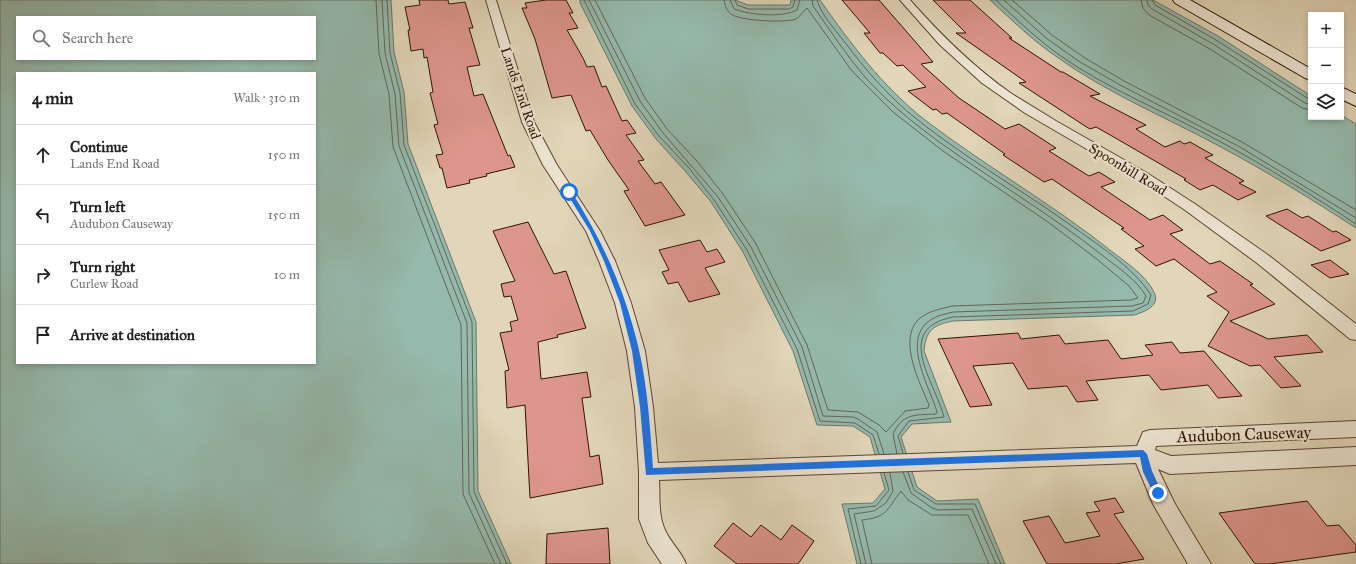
<!DOCTYPE html>
<html lang="en">
<head>
<meta charset="utf-8">
<style>
	body { margin:0; font-family:"IM FELL Great Primer",serif; background:#f2f2f2; color:#222 }
	.controls { position:absolute; right:12px; top:12px; display:grid; overflow:hidden; border-radius:0px; box-shadow:0 2px 6px #0003 }
	.controls button { width:36px; height:36px; display:grid; place-items:center; padding:0; border:0; border-bottom:1px solid #e0e0e0; background:#fff; color:#222; font:20px sans-serif }
	.stop { position:absolute; width:12px; height:12px; margin:-9px; border:3px solid #1a73e8; border-radius:50%; background:#fff }
	.stop.end { background:#1a73e8; border-color:#fff; box-shadow:0 1px 4px #0008 }
	.list { margin:0; padding:0; list-style:none }
	h2 { display:flex; justify-content:space-between; align-items:center; height:52px; margin:0; padding:0 16px; font-size:17px }
	h2 small { font-size:13px; font-weight:400; color:#767676 }
	.list li { display:grid; grid-template-columns:26px 1fr auto; gap:12px; align-items:center; box-sizing:border-box; height:60px; padding:0 16px; border-top:1px solid #e0e0e0 }
	.list b { display:block; font-size:15px; white-space:nowrap }
	.list p { margin:0; font-size:13px; white-space:nowrap; color:#767676 }
	.list em { font-size:13px; font-style:normal; color:#767676 }
	.icon { flex:none; width:22px; height:22px; fill:none; stroke:currentColor; stroke-width:2; stroke-linecap:round; stroke-linejoin:round }
	.map { position:relative; flex:none; width:1356px; height:564px; overflow:hidden }
	.search { position:absolute; background:#fff; box-shadow:0 2px 6px #0003; left:16px; top:16px; width:300px; height:44px; display:flex; align-items:center; gap:10px; box-sizing:border-box; padding:0 14px; border-radius:0px; color:#767676; font-size:15px }
	.panel { position:absolute; background:#fff; box-shadow:0 2px 6px #0003; left:16px; top:72px; width:300px; height:292px; border-radius:0px }
	.map>svg:first-child { display:block }
	.water { fill:#95b9ac; stroke:#6d7767; fill-rule:evenodd }
	.lines { fill:none; stroke-linecap:round; stroke-linejoin:round }
	.shore { stroke:#626656; stroke-width:1 }
	.building { fill:#dd968d; stroke:#301300 }
	.street-casing { stroke:#5c442e; stroke-width:2 }
	.secondary-casing { stroke:#301300; stroke-width:2 }
	.street { fill:#ece4d2; fill-rule:evenodd }
	.secondary { fill:#ece4d2; fill-rule:evenodd }
	.route { fill:#1a73e8 }
	.labels { text-anchor:middle; stroke-width:4; stroke-linejoin:round; paint-order:stroke }
	.street-label { font-size:14px; fill:#301300; stroke:#ece4d2 }
	.near-street-label { font-size:17px; fill:#301300; stroke:#ece4d2 }
</style>
</head>
<body>
<div class="map">
<svg width="1356" height="564" viewBox="0 0 1356 564">
	<rect width="100%" height="100%" fill="#e1d6b9"/>
	<filter id="stains"><feTurbulence type="fractalNoise" baseFrequency=".005" numOctaves="4"/><feColorMatrix values="0 0 0 0 .2 0 0 0 0 .09 0 0 0 0 .02 0 0 0 .5 -.17"/></filter>
	<radialGradient id="worn" r=".72"><stop offset=".6" stop-color="#630" stop-opacity="0"/><stop offset="1" stop-color="#630" stop-opacity=".3"/></radialGradient>
	<!-- water -->
	<path class="water" d="M 0,0 L 391,0 L 394,52 L 404,92 L 408,144 L 476,322 L 478,491 L 511,564 L 0,564 ZM 17,17 L 315,17 L 315,59 L 17,59 ZM 17,73 L 315,73 L 315,363 L 17,363 Z
		M 580,0 L 735,0 L 748,5 L 790,5 L 791,0 L 820,0 C 851,44 882,86 925,120 C 985,166 1051,203 1110,250 C 1125,262 1145,274 1154,292 C 1161,306 1144,312 1134,315 L 953,321 C 934,325 926,329 924,351 L 951,422 L 912,424 L 901,437 L 917,487 L 937,501 L 978,499 L 1005,564 L 857,564 L 842,504 L 873,503 L 885,489 L 870,437 L 853,426 L 817,425 L 793,351 L 743,252 L 711,202 L 685,171 L 656,139 L 632,106 L 580,3 Z
		M 990,0 L 1153,0 L 1218,36 L 1311,96 L 1311,117 L 1341,117 L 1341,115 L 1356,124 L 1356,228 C 1311,199 1266,171 1219,146 C 1165,117 1107,93 1057,57 C 1033,41 1012,20 990,0 Z"/>
	<g class="lines">
		<!-- shore -->
		<path class="shore" d="M 376,0 L 379,54 L 389,94 L 393,147 L 461,325 L 463,494 L 495,564
			M 382,0 L 385,53 L 395,94 L 399,146 L 467,323 L 469,493 L 501,564
			M 387,0 L 390,53 L 400,93 L 404,145 L 472,322 L 474,492 L 507,564
			M 584,0 L 635,104 L 659,136 L 689,168 L 714,200 L 747,250 L 797,349 L 820,421 L 855,423 L 873,435 L 879,454
			M 589,0 L 640,101 L 663,133 L 718,197 L 751,247 L 802,347 L 823,416 L 853,417 L 858,419 L 877,432 L 884,454
			M 595,0 L 645,98 L 667,129 L 697,161 L 723,194 L 756,244 L 807,345 L 828,410 L 858,412 L 879,425 L 886,432 L 905,411 L 928,408 L 929,405 C 920,383 898,341 918,320 C 927,311 941,309 952,306 L 1131,300 L 1138,298 L 1129,286 L 1098,260 L 1048,222 L 943,151 L 893,112 L 852,71 L 807,8 C 803,11 801,16 796,19 C 785,23 740,21 731,14 C 726,10 725,5 724,0
			M 730,0 L 734,9 C 751,15 781,18 797,10 L 800,0
			M 735,0 L 737,5 L 748,9 L 789,9 L 793,7 L 795,0
			M 812,0 L 813,6 C 830,30 846,55 865,77 C 891,106 923,131 955,153 C 1004,187 1055,218 1102,255 C 1117,267 1136,279 1146,296 L 1143,303 L 1132,306 L 953,312 C 946,314 938,315 932,319 C 900,338 929,385 937,412 L 936,414 C 915,415 903,413 893,434 L 897,454
			M 817,0 C 820,14 838,33 847,45 C 865,69 885,92 908,112 C 958,154 1016,186 1069,224 C 1097,244 1133,267 1151,295 L 1148,304 L 1133,311 L 953,317 C 893,329 934,380 944,417 L 909,421 L 898,436 L 903,453
			M 996,0 C 1016,19 1036,38 1058,54 C 1108,90 1167,112 1221,142 C 1267,167 1312,195 1356,224
			M 1004,0 L 1046,38 L 1080,62 L 1120,85 L 1240,147 L 1356,218
			M 1012,0 L 1052,35 L 1085,58 L 1124,81 L 1242,142 L 1356,210
			M 1141,0 L 1143,8 L 1149,15 L 1210,49 L 1302,108 L 1311,110
			M 1147,0 L 1148,5 L 1152,9 L 1213,44 L 1305,103 L 1311,104
			M 1152,0 L 1155,5 L 1216,40 L 1307,98 L 1311,99
			M 903,472 L 911,493 L 932,508 L 938,510 L 972,509 L 996,564
			M 908,472 L 914,490 L 936,504 L 975,504 L 1001,564
			M 861,564 L 848,509 L 876,506 L 889,490 L 884,473
			M 866,564 L 854,514 L 874,511 L 886,503 L 893,491 L 890,473
			M 872,564 L 862,520 C 888,517 886,510 901,491 L 908,500 L 932,515 L 968,515 L 989,564"/>
	</g>
	<!-- building -->
	<path class="building" d="M 419,0 L 448,0 L 449,4 L 465,2 L 473,28 L 469,28 L 480,65 L 467,67 L 474,96 L 483,94 L 508,156 L 510,155 L 515,167 L 486,174 L 487,176 L 469,180 L 470,183 L 447,188 L 442,168 L 440,168 L 436,155 L 443,154 L 434,125 L 438,124 L 430,93 L 433,92 L 427,57 L 424,58 L 423,49 L 411,51 L 408,30 L 410,30 L 405,7 L 420,5 Z
		M 546,0 L 566,0 L 573,13 L 569,13 L 578,28 L 567,30 L 583,58 L 587,67 L 594,66 L 602,87 L 606,86 L 622,121 L 627,120 L 636,133 L 626,135 L 644,160 L 638,161 L 655,184 L 661,182 L 685,215 L 645,226 L 624,191 L 629,190 L 608,160 L 590,130 L 586,131 L 571,95 L 552,98 L 535,39 L 522,8 L 527,8 L 525,3 Z
		M 842,0 L 879,0 L 933,62 L 921,64 L 959,98 L 1005,129 L 1019,124 L 1056,148 L 1049,151 L 1089,176 L 1099,172 L 1115,182 L 1101,187 L 1150,220 L 1163,215 L 1183,230 L 1170,234 L 1210,264 L 1220,261 L 1253,284 L 1250,285 L 1275,304 L 1230,321 L 1268,339 L 1307,335 L 1323,352 L 1274,357 L 1301,386 L 1281,388 L 1260,365 L 1250,366 L 1208,346 L 1229,312 L 1207,296 L 1217,292 L 1174,259 L 1156,266 L 1135,249 L 1144,246 L 1121,229 L 1124,228 L 1052,179 L 1044,182 L 1003,155 L 1005,154 L 947,113 L 942,114 L 936,109 L 933,110 L 908,91 L 926,87 L 903,65 L 897,66 L 883,53 L 880,53 L 864,33 L 870,33 Z
		M 933,0 L 970,0 L 1012,38 L 1009,38 L 1061,72 L 1063,72 L 1100,94 L 1090,96 L 1146,125 L 1136,129 L 1165,147 L 1180,141 L 1184,144 L 1190,142 L 1213,155 L 1205,158 L 1244,181 L 1239,183 L 1256,192 L 1238,200 L 1213,185 L 1200,190 L 1184,180 L 1186,179 L 1112,136 L 1096,127 L 1090,129 L 1085,126 L 1019,83 L 1026,82 L 956,33 L 966,33 Z
		M 1287,209 L 1302,218 L 1308,216 L 1333,232 L 1336,231 L 1351,240 L 1321,251 L 1266,216 Z
		M 528,222 L 554,274 L 566,271 L 586,328 L 557,335 L 558,337 L 538,342 L 541,379 L 587,372 L 591,397 L 582,398 L 590,457 L 599,455 L 603,484 L 530,498 L 525,405 L 507,408 L 505,371 L 509,370 L 500,333 L 512,331 L 510,322 L 518,320 L 511,296 L 504,297 L 501,284 L 515,281 L 493,231 Z
		M 700,240 L 707,252 L 717,249 L 725,262 L 705,268 L 720,294 L 689,302 L 678,282 L 668,284 L 662,272 L 669,270 L 659,250 Z
		M 1330,260 L 1349,274 L 1330,278 L 1311,265 Z
		M 1018,333 L 1021,339 L 1059,335 L 1065,344 L 1108,340 L 1121,359 L 1153,355 L 1145,345 L 1172,342 L 1180,353 L 1204,351 L 1242,396 L 1218,398 L 1208,385 L 1161,390 L 1149,375 L 1086,381 L 1098,400 L 1077,402 L 1067,386 L 1028,389 L 1013,363 L 973,366 L 992,405 L 970,407 L 938,339 Z
		M 1115,498 L 1124,512 L 1114,514 L 1144,559 L 1116,564 L 1047,564 L 1023,521 L 1049,516 L 1065,543 L 1100,536 L 1086,513 L 1100,511 L 1094,502 Z
		M 1307,501 L 1327,526 L 1339,525 L 1356,545 L 1356,552 L 1270,564 L 1255,564 L 1219,513 Z
		M 733,523 L 751,537 L 761,525 L 781,540 L 792,525 L 814,541 L 798,564 L 737,564 L 714,546 Z
		M 608,528 L 610,564 L 546,564 L 547,534 Z"/>
	<g class="lines">
		<!-- street casing -->
		<g class="street-casing">
			<path id="street" d="M 486,0 L 496,0 L 534,122 L 557,165 L 600,231 L 615,261 L 631,303 L 645,351 L 653,407 L 658,463 L 1137,446 L 1143,432 L 1150,430 L 1356,421 L 1356,437 L 1156,446 L 1155,450 L 1171,456 L 1356,447 L 1356,465 L 1170,474 L 1158,469 L 1175,504 L 1211,564 L 1188,564 L 1153,504 L 1136,463 L 659,480 C 660,496 658,515 665,530 C 670,542 681,551 686,564 L 662,564 L 648,543 L 639,519 L 639,472 L 635,407 L 627,351 L 615,303 L 599,261 L 586,231 L 543,165 L 522,122 Z
				M 900,0 L 910,0 C 941,35 973,67 1012,94 L 1056,121 L 1147,173 L 1195,204 L 1268,255 L 1356,324 L 1356,340 L 1350,339 L 1257,263 L 1185,210 L 1138,179 L 1025,113 L 982,83 L 940,45 Z"/>
		</g>
		<!-- secondary casing -->
		<g class="secondary-casing">
			<path id="secondary" d="M 1173,0 L 1190,0 L 1311,69 L 1311,80 L 1305,78 L 1175,3 Z
				M 1341,87 L 1356,94 L 1356,106 L 1341,99 Z"/>
		</g>
		<!-- street -->
		<use href="#street" class="street"/>
		<!-- secondary -->
		<use href="#secondary" class="secondary"/>
	</g>
	<!-- route -->
	<path class="route" d="M 567,191 L 571,191 C 603,241 626,293 639,350 C 648,389 650,429 653,468 L 1143,450 L 1147,454 L 1152,471 L 1162,493 L 1160,496 L 1155,496 L 1143,472 L 1140,457 L 646,475 L 640,407 L 632,351 L 620,303 L 604,261 L 590,231 L 566,192 Z"/>
	<g class="labels">
		<!-- street labels -->
		<g class="street-label">
			<text transform="translate(521 93) rotate(71)" y="5">Lands End Road</text>
			<text transform="translate(1128 169) rotate(31)" y="5">Spoonbill Road</text>
		</g>
		<!-- near-street labels -->
		<g class="near-street-label">
			<text transform="translate(1244 434) rotate(-2)" y="6">Audubon Causeway</text>
		</g>
	</g>
	<rect width="100%" height="100%" filter="url(#stains)"/>
	<rect width="100%" height="100%" fill="url(#worn)"/>
</svg>
<div class="controls">
<button>+</button>
<button>−</button>
<button><svg class="icon" aria-label="layers" viewBox="0 0 24 24"><path d="M12 4l9 5-9 5-9-5zM3 14l9 5 9-5"/></svg></button>
</div>
<div class="stop" style="left:569px;top:192px"></div>
<div class="stop end" style="left:1158px;top:493px"></div>
<div class="search"><svg class="icon" aria-label="search" viewBox="0 0 24 24"><circle cx="10" cy="10" r="6"/><path d="M15 15l6 6"/></svg>Search here</div>
<section class="panel">
<h2>4 min<small>Walk · 310 m</small></h2>
<ul class="list">
<li><svg class="icon" aria-label="ahead" viewBox="0 0 24 24"><path d="M12 20V5M6 11l6-6 6 6"/></svg><div><b>Continue</b><p>Lands End Road</p></div><em>150 m</em></li>
<li><svg class="icon" aria-label="left" viewBox="0 0 24 24"><path d="M17 20v-9H6M10 6l-5 5 5 5"/></svg><div><b>Turn left</b><p>Audubon Causeway</p></div><em>150 m</em></li>
<li><svg class="icon" aria-label="right" viewBox="0 0 24 24"><path d="M7 20v-9h11M14 6l5 5-5 5"/></svg><div><b>Turn right</b><p>Curlew Road</p></div><em>10 m</em></li>
<li><svg class="icon" aria-label="arrive" viewBox="0 0 24 24"><path d="M6 21V4h12l-3 4 3 4H6"/></svg><div><b>Arrive at destination</b></div></li>
</ul>
</section>
</div>
</body>
</html>
